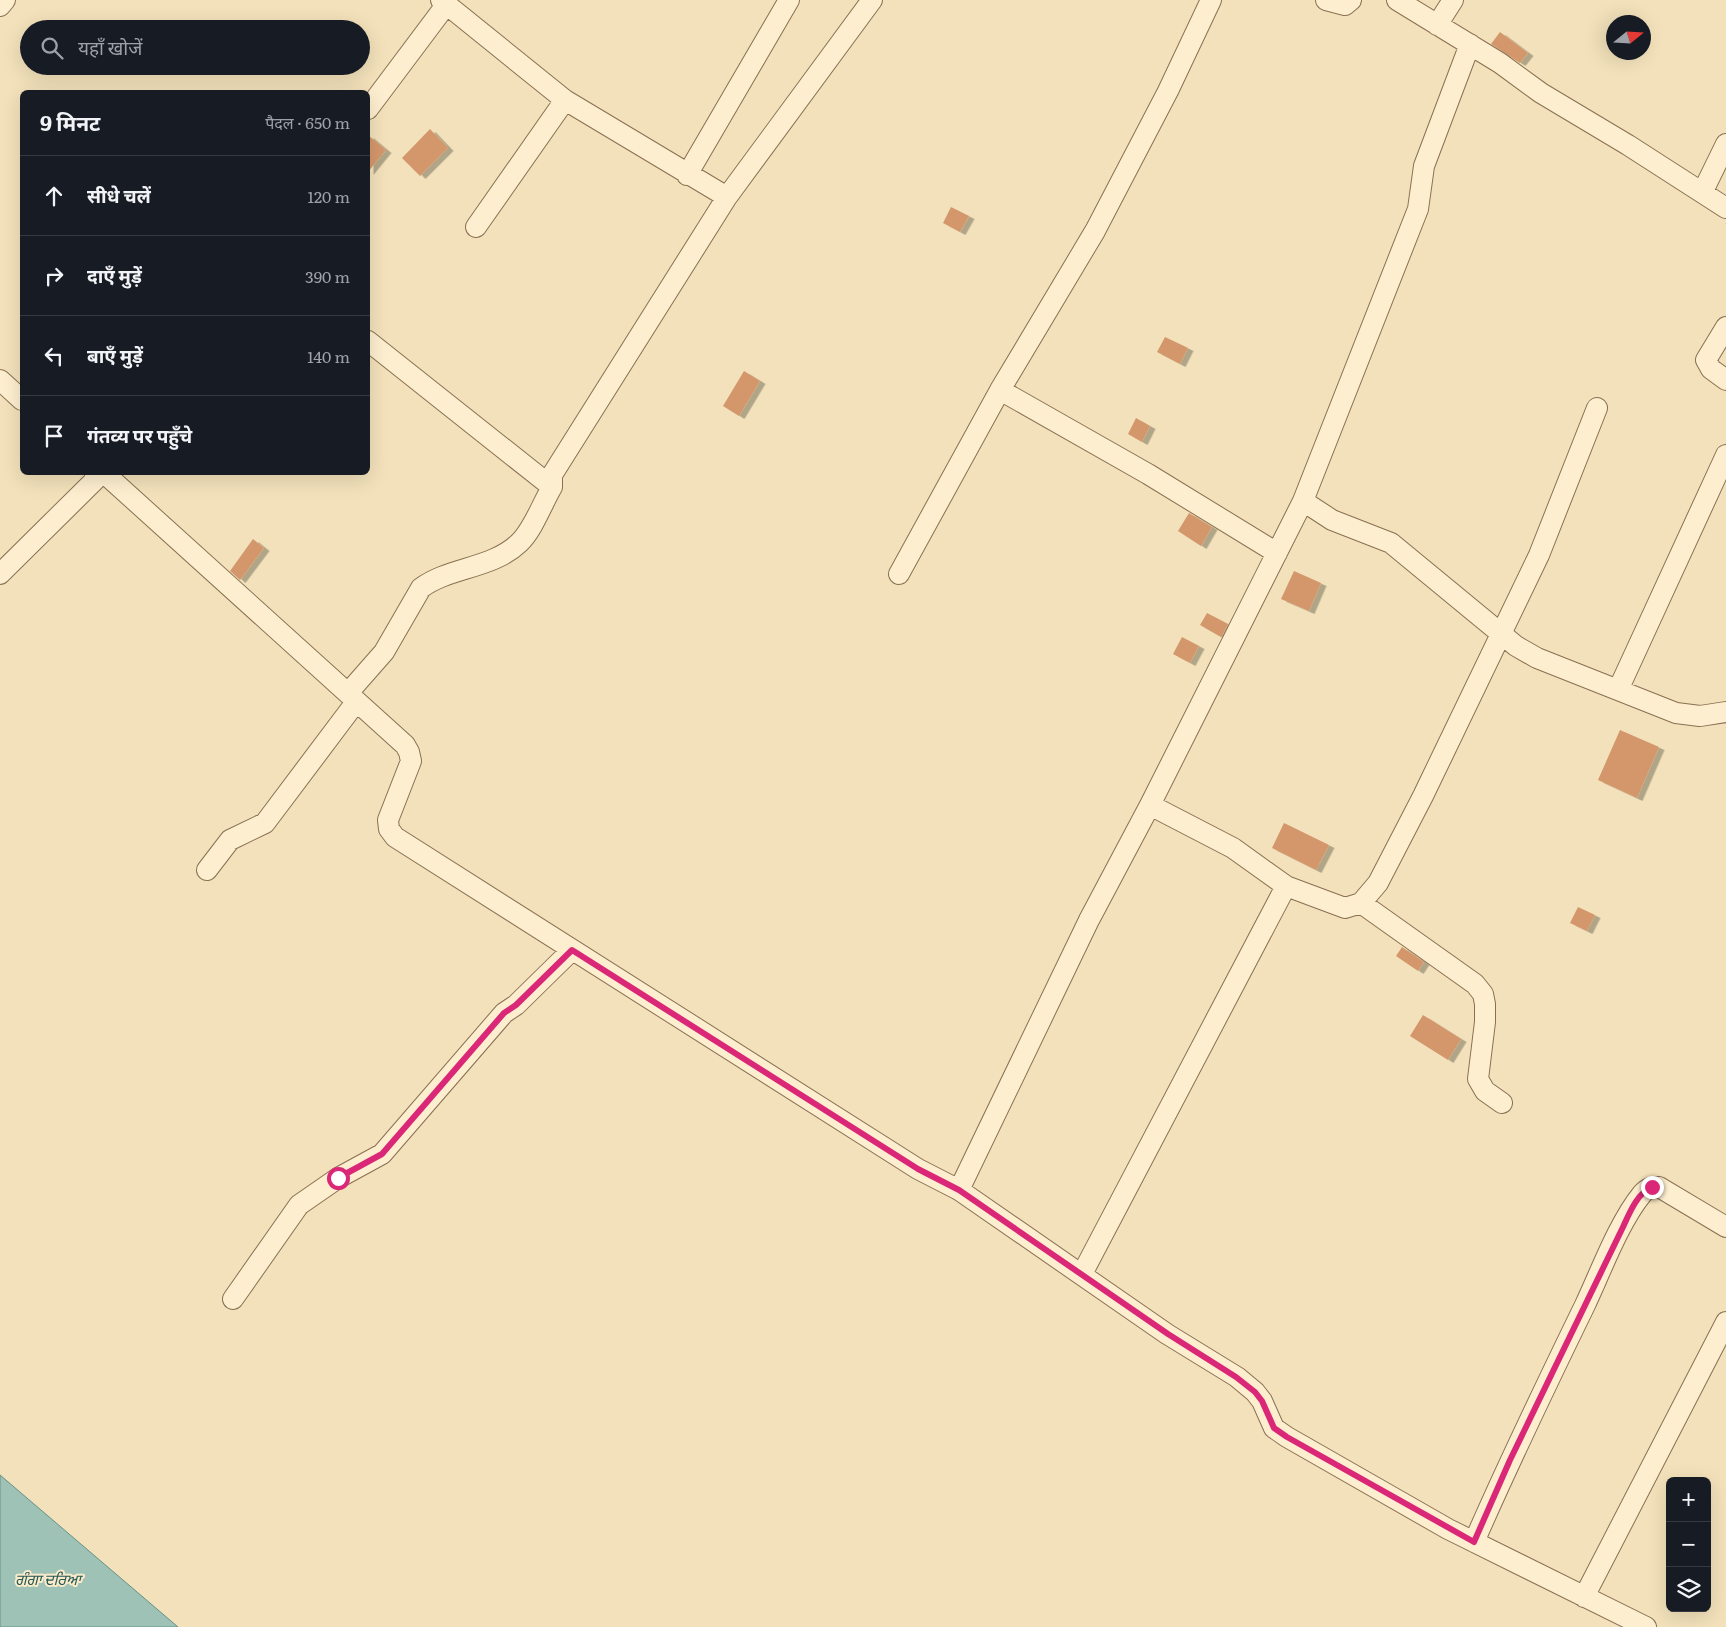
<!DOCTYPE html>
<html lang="hi">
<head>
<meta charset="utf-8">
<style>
	body { margin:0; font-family:Literata,"Noto Sans Devanagari","Noto Sans Gurmukhi",serif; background:#20242c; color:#f1f3f6 }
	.controls { position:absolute; right:15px; bottom:15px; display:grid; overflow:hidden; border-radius:8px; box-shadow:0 5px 20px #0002 }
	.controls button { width:45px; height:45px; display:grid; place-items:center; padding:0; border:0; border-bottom:1px solid #363941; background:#171b24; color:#f1f3f6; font:25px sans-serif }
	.compass { position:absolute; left:1606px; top:15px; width:45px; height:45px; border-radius:50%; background:#171b24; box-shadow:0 5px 20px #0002; rotate:72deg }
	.stop { position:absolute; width:15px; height:15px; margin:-11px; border:4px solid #db2777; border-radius:50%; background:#fff }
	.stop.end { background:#db2777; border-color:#fff; box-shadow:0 1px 5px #0008 }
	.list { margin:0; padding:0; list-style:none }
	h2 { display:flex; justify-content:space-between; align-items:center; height:65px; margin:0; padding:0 20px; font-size:21px }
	h2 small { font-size:16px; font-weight:400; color:#9ea1a6 }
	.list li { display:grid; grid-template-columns:32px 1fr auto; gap:15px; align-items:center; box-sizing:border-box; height:80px; padding:0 20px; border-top:1px solid #363941 }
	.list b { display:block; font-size:19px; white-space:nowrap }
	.list em { font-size:16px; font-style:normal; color:#9ea1a6 }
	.icon { flex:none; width:28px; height:28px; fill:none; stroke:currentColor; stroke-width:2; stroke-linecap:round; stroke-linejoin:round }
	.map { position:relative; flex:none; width:1726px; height:1627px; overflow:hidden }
	.search { position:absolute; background:#171b24; box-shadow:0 5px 20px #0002; left:20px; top:20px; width:350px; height:55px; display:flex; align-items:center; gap:12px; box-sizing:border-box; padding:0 18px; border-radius:28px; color:#9ea1a6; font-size:19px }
	.panel { position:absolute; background:#171b24; box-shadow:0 5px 20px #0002; left:20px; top:90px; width:350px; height:385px; border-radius:8px }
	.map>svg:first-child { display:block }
	.water { fill:#9fc2b7; stroke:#669085 }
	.building { fill:#d4976c; filter:url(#shadow) }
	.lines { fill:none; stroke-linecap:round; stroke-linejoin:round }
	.street-casing { stroke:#8a7053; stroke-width:22 }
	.street { stroke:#fceece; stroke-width:20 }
	.route { stroke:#db2777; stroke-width:6 }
	.labels { text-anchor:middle; stroke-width:4; stroke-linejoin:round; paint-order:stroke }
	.water-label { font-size:15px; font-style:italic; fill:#275956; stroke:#f9ebca }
</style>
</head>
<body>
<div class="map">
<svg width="1726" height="1627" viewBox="0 0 1726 1627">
	<defs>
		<filter id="shadow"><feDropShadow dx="5.5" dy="3" stdDeviation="0" flood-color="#0004"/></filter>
	</defs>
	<rect width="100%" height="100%" fill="#f2e1ba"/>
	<!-- water -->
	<path class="water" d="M 0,1475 L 178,1627 L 0,1627 Z"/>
	<!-- building -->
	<path class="building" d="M 1500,32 L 1528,53 L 1520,63 L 1491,44 Z
		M 430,129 L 448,148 L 420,176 L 402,158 Z
		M 368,135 L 386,150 L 368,172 Z
		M 951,207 L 969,216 L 960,232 L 943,223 Z
		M 1165,337 L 1188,348 L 1180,364 L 1157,352 Z
		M 744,371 L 760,381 L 739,416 L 723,406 Z
		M 1136,418 L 1150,426 L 1142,442 L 1128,434 Z
		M 1189,513 L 1212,527 L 1201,546 L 1178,531 Z
		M 253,539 L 264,548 L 240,580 L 230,571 Z
		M 1294,571 L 1321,583 L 1309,611 L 1281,599 Z
		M 1207,613 L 1228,624 L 1221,637 L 1200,625 Z
		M 1182,637 L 1199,646 L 1190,663 L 1173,654 Z
		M 1620,730 L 1659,747 L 1637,798 L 1598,780 Z
		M 1284,823 L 1329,845 L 1316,870 L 1272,848 Z
		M 1578,907 L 1595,915 L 1587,931 L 1570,923 Z
		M 1402,947 L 1424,962 L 1418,971 L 1396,956 Z
		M 1423,1015 L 1461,1039 L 1448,1060 L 1410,1036 Z"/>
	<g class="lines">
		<!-- street casing -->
		<g class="street-casing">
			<path id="street" d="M 441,0 L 565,100 L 727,197 L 872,0
				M 1326,0 L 1345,5 L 1351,0
				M 1397,0 L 1500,63 L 1541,93 L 1628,145 L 1726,208
				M 0,6 L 5,0
				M 1437,25 L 1453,0
				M 368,109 L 446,5
				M 687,175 L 789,0
				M 1703,191 L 1726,144
				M 476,227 L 565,100
				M 1726,327 L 1706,360 L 1711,369 L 1726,380
				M 0,380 L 22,400
				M 1000,390 L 1148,474 L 1277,553
				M 103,472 L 405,745 L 409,752 L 411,761 L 388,820 L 389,829 L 395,837 L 918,1169 L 959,1190 L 1167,1334 L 1237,1377 L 1255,1392 L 1262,1401 L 1274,1428 L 1287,1437 L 1448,1529 L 1646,1627
				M 552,487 L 552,475 L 727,197
				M 1303,501 L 1332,520 L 1391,543 L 1516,646 L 1537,658 L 1676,713 L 1700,716 L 1726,712
				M 0,574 L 95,480 L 95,472
				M 899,574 L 1000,390 L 1095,231 L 1168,91 L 1211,0
				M 1618,690 L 1726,455
				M 348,693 L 384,652 L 421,588 C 449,567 492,569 519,543 C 533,530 542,504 552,487 L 368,341
				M 1150,805 L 1233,848 L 1286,886 L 1345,908 L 1361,903 L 1378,883 L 1423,796 L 1539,555 L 1597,408
				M 207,870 L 230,840 L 265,823 L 356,702
				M 1361,903 L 1475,984 L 1483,994 L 1485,1004 L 1485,1022 L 1478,1079 L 1485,1091 L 1502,1103
				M 959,1190 L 1089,920 L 1150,805 L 1303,501 L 1418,209 L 1424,166 L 1470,44
				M 1082,1274 L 1286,886
				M 233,1299 L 299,1205 L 338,1178 L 382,1154 L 504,1013 L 516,1005 L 572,950
				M 1474,1542 C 1509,1462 1547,1383 1585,1305 C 1601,1271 1619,1222 1642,1194 C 1647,1188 1651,1187 1659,1187 L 1726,1227
				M 1584,1597 L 1726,1322"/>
		</g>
		<!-- street -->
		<use href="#street" class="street"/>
	</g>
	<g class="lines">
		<!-- route -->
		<path class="route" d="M 338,1178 L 382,1154 L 504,1013 L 516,1005 L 572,950 L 918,1169 L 959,1190 L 1168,1334 L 1236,1377 L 1255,1392 L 1262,1401 L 1274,1428 L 1287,1437 L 1474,1542 L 1510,1460 L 1623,1227 C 1629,1214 1637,1193 1652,1187"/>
	</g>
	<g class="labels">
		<!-- water labels -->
		<g class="water-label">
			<text x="48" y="1585">ਗੰਗਾ ਦਰਿਆ</text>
		</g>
	</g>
</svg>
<div class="controls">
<button>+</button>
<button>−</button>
<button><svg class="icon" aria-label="layers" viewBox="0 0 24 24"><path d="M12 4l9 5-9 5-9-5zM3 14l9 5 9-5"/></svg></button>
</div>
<svg class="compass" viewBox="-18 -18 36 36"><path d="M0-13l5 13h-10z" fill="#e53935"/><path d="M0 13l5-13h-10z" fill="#9ea1a6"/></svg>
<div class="stop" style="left:338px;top:1178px"></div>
<div class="stop end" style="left:1652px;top:1187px"></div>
<div class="search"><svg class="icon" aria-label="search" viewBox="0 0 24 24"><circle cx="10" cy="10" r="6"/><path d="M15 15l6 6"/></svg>यहाँ खोजें</div>
<section class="panel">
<h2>9 मिनट<small>पैदल · 650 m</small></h2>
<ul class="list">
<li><svg class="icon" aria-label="ahead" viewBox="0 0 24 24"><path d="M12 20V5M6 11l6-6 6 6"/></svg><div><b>सीधे चलें</b></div><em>120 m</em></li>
<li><svg class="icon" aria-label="right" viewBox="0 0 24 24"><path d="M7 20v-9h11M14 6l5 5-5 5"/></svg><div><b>दाएँ मुड़ें</b></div><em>390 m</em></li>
<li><svg class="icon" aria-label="left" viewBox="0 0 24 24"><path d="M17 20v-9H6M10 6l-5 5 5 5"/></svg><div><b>बाएँ मुड़ें</b></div><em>140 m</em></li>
<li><svg class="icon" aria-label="arrive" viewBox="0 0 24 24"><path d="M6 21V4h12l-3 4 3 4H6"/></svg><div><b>गंतव्य पर पहुँचे</b></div></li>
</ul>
</section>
</div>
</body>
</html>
